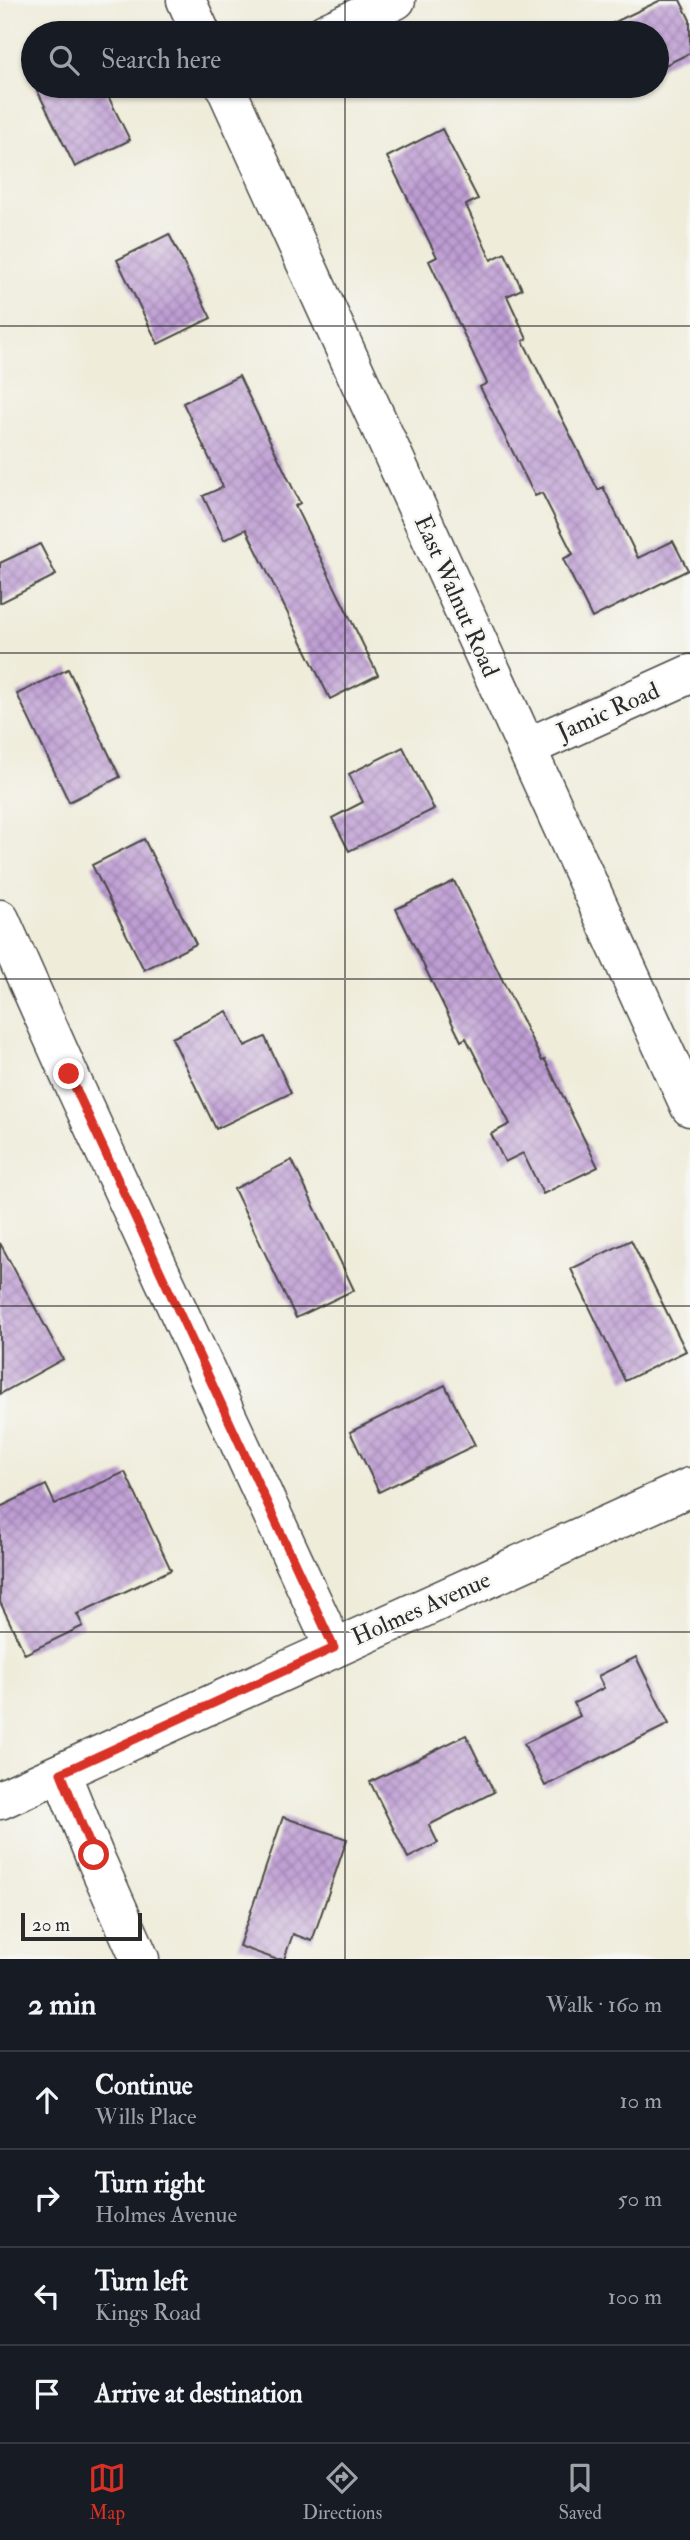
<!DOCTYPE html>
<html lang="en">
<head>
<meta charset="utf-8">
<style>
	body { margin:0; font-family:"IM FELL Double Pica",serif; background:#20242c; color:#f1f3f6 }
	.scale { position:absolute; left:21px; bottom:18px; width:121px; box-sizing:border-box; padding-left:7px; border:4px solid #2b2b2b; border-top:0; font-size:19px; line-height:24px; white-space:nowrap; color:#2b2b2b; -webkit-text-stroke:5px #f6f6f2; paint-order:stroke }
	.stop { position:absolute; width:21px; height:21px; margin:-16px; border:5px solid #d93025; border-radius:50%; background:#fff }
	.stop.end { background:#d93025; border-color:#fff; box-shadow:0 2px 7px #0008 }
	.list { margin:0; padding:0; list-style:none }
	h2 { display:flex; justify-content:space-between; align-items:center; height:91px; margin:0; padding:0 28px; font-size:30px }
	h2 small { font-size:23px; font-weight:400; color:#9ea1a6 }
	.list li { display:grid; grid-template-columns:46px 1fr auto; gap:21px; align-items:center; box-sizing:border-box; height:98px; padding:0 28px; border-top:2px solid #363941 }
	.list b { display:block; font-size:26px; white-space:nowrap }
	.list p { margin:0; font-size:23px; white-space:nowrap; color:#9ea1a6 }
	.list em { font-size:23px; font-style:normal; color:#9ea1a6 }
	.icon { flex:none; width:38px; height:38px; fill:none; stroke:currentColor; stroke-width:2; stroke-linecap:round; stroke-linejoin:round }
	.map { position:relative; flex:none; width:690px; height:1959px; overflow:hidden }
	.search { position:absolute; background:#171b24; box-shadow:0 2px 5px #0004; left:21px; right:21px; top:21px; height:77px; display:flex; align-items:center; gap:18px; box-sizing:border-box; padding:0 24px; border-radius:38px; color:#9ea1a6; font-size:26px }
	.sheet { height:483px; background:#171b24 }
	nav { display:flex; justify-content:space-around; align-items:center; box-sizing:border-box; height:98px; border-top:2px solid #363941; background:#171b24; font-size:19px; color:#9ea1a6 }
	nav a { display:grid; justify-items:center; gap:4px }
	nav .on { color:#d93025 }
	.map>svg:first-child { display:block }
	.building { fill:url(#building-cross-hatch) }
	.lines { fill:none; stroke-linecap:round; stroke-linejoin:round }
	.minor-casing { stroke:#484845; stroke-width:41 }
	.minor { stroke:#fff; stroke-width:38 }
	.route { stroke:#d93025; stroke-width:9 }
	.grid { fill:none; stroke:#2b2b2b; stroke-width:2; stroke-opacity:0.55 }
	.labels { text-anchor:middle; stroke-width:5; stroke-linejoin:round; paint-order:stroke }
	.street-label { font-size:24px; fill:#2b2b2b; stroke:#f6f6f2 }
</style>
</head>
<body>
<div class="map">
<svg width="690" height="1959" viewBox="0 0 690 1959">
	<defs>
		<pattern id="building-cross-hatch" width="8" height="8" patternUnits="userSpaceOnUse" patternTransform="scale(1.75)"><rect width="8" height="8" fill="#be9dd4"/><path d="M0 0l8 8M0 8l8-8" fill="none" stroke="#9b80ac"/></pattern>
	</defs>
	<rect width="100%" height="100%" fill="#f6f6f2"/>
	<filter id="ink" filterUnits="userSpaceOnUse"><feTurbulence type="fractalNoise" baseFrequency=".0143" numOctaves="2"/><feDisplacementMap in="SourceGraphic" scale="14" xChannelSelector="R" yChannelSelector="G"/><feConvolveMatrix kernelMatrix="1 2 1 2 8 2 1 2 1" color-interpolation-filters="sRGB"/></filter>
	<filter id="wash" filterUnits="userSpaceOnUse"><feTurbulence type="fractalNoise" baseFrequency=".00686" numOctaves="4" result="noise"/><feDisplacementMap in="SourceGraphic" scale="28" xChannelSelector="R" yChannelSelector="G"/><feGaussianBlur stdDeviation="1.57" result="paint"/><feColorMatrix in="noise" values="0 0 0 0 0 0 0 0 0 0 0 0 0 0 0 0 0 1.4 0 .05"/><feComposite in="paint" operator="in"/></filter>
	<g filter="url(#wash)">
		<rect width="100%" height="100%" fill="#efecda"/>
		<g id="blocks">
			<!-- building -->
			<path class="building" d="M 661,0 L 680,0 L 690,20 L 690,53 L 657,69 L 657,33 L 592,33 Z
				M 35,86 L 103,86 L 130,140 L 75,167 Z
				M 442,129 L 478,199 L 466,205 L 491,260 L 505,253 L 522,289 L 507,296 L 527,339 L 523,341 L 598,490 L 603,487 L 638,558 L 673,541 L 688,570 L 592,618 L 563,559 L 573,554 L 542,493 L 535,496 L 480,387 L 487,383 L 429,261 L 437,257 L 387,157 Z
				M 169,234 L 211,318 L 158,344 L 117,260 Z
				M 239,376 L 300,503 L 295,506 L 378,675 L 330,699 L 246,529 L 224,540 L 203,496 L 223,487 L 183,403 Z
				M 40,544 L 56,575 L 0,603 L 0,563 Z
				M 68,669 L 120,777 L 69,802 L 17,694 Z
				M 403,747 L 434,809 L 349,851 L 332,818 L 363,802 L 349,774 Z
				M 144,839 L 196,944 L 144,970 L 92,865 Z
				M 454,881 L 542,1061 L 545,1060 L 598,1167 L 543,1194 L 523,1153 L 505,1162 L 491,1134 L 510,1124 L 466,1038 L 461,1041 L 396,909 Z
				M 227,1011 L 245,1046 L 265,1037 L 291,1093 L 216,1129 L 172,1038 Z
				M 292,1160 L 354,1290 L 296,1318 L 234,1189 Z
				M 631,1240 L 686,1351 L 625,1381 L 571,1269 Z
				M 0,1243 L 63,1359 L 0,1394 Z
				M 445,1385 L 475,1445 L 379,1492 L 350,1432 Z
				M 125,1472 L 171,1570 L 77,1614 L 83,1626 L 25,1654 L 0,1602 L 0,1507 L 46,1485 L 55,1504 Z
				M 636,1657 L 669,1724 L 545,1786 L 524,1744 L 580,1716 L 574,1703 L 604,1688 L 598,1676 Z
				M 466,1735 L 494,1792 L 429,1825 L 438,1843 L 408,1858 L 370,1782 Z
				M 283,1817 L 347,1839 L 312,1941 L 293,1934 L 284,1959 L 275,1959 L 239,1946 Z"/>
		</g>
	</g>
	<g filter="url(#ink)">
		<use href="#blocks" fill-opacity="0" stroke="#484845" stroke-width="2"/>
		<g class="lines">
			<!-- minor casing -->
			<g class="minor-casing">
				<path id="minor" d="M 186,0 L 201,33
					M 325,33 L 396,0
					M 225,86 L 690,1107
					M 526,748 L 690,674
					M 0,919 L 69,1074 L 334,1648
					M 61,1773 L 94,1855 L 140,1959
					M 0,1800 L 690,1487"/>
			</g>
			<!-- minor -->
			<use href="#minor" class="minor"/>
		</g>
	</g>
	<g class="lines" filter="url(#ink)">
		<!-- route -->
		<path class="route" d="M 69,1074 L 334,1648 L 61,1773 L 94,1855"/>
	</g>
	<!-- grid -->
	<path class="grid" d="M 345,0 L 345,33M 345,86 L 345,1959M 0,326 L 690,326M 0,653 L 690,653M 0,979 L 690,979M 0,1306 L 690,1306M 0,1632 L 690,1632"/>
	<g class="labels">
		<!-- street labels -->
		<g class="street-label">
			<text transform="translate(457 596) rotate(66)" y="8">East Walnut Road</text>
			<text transform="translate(608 711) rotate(-24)" y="8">Jamic Road</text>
			<text transform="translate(421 1608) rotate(-24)" y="8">Holmes Avenue</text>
		</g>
	</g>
</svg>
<div class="scale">20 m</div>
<div class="stop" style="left:94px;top:1855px"></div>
<div class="stop end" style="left:69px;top:1074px"></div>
<div class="search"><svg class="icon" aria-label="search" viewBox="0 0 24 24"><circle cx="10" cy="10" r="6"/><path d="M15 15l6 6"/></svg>Search here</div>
</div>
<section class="sheet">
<h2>2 min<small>Walk · 160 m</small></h2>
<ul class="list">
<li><svg class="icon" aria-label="ahead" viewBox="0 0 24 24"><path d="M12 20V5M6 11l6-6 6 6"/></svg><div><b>Continue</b><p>Wills Place</p></div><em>10 m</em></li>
<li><svg class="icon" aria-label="right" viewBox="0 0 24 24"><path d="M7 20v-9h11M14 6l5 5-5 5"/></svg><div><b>Turn right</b><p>Holmes Avenue</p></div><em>50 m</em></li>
<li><svg class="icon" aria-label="left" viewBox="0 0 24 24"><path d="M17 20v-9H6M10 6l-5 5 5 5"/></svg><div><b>Turn left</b><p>Kings Road</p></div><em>100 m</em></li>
<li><svg class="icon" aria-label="arrive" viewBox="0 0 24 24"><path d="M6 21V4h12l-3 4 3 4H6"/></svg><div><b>Arrive at destination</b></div></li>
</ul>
</section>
<nav>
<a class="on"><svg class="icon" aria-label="map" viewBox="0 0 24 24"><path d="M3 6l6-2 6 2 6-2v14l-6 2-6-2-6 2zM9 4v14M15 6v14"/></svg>Map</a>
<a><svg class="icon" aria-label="directions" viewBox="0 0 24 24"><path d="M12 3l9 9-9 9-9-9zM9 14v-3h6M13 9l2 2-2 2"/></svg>Directions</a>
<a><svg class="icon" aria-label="saved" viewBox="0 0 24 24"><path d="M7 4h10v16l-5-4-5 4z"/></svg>Saved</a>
</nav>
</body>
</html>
